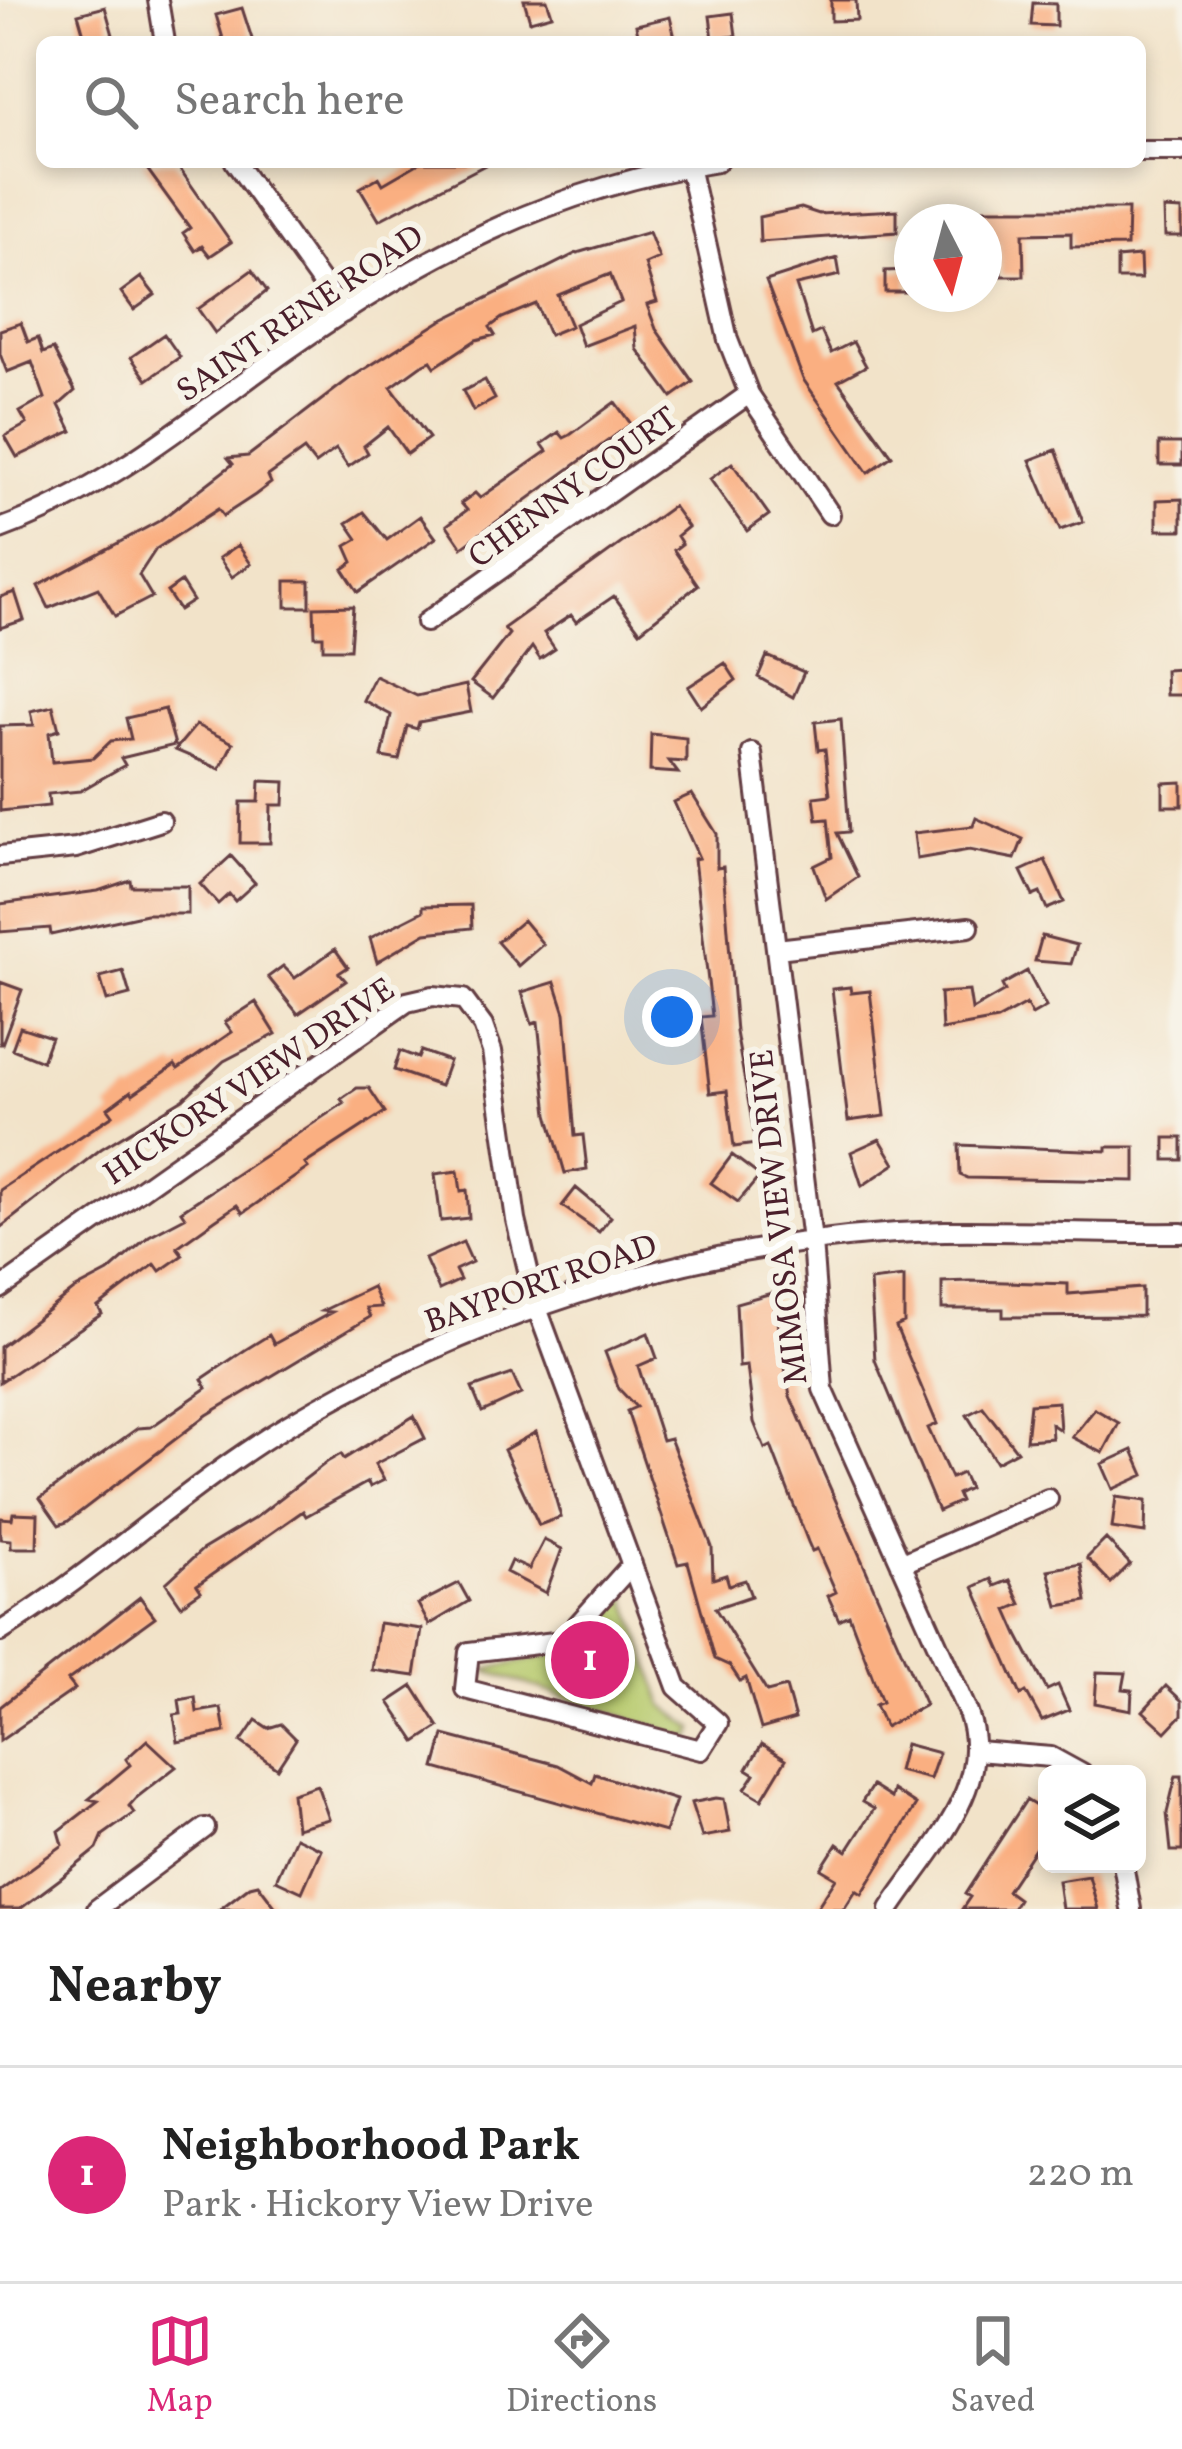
<!DOCTYPE html>
<html lang="en">
<head>
<meta charset="utf-8">
<style>
	body { margin:0; font-family:Vollkorn,serif; background:#f6f6f6; color:#222 }
	.controls { position:absolute; right:36px; bottom:36px; display:grid; overflow:hidden; border-radius:18px; box-shadow:0 6px 18px #0003 }
	.controls button { width:108px; height:108px; display:grid; place-items:center; padding:0; border:0; border-bottom:3px solid #e0e0e0; background:#fff; color:#222; font:60px sans-serif }
	.compass { position:absolute; left:894px; top:204px; width:108px; height:108px; border-radius:50%; background:#fff; box-shadow:0 6px 18px #0003; rotate:174deg }
	.you { position:absolute; left:672px; top:1017px; width:42px; height:42px; margin:-30px; border:9px solid #fff; border-radius:50%; background:#1a73e8; box-shadow:0 0 0 18px #1a73e833 }
	.badge { display:grid; place-items:center; width:78px; height:78px; border-radius:50%; background:#db2777; color:#fff; font-size:39px; font-weight:700 }
	.pin { position:absolute; translate:-50% -50%; border:6px solid #fff; box-shadow:0 3px 12px #0006 }
	.list { margin:0; padding:0; list-style:none }
	h2 { display:flex; justify-content:space-between; align-items:center; height:156px; margin:0; padding:0 48px; font-size:51px }
	h2 small { font-size:39px; font-weight:400; color:#767676 }
	.list li { display:grid; grid-template-columns:78px 1fr auto; gap:36px; align-items:center; box-sizing:border-box; height:216px; padding:0 48px; border-top:3px solid #e0e0e0 }
	.list b { display:block; font-size:45px; white-space:nowrap }
	.list p { margin:0; font-size:39px; white-space:nowrap; color:#767676 }
	.list em { font-size:39px; font-style:normal; color:#767676 }
	.icon { flex:none; width:66px; height:66px; fill:none; stroke:currentColor; stroke-width:2; stroke-linecap:round; stroke-linejoin:round }
	.map { position:relative; flex:none; width:1182px; height:1909px; overflow:hidden }
	.search { position:absolute; background:#fff; box-shadow:0 6px 18px #0003; left:36px; right:36px; top:36px; height:132px; display:flex; align-items:center; gap:30px; box-sizing:border-box; padding:0 42px; border-radius:18px; color:#767676; font-size:45px }
	.sheet { height:372px; background:#fff }
	nav { display:flex; justify-content:space-around; align-items:center; box-sizing:border-box; height:168px; border-top:3px solid #e0e0e0; background:#fff; font-size:33px; color:#767676 }
	nav a { display:grid; justify-items:center; gap:6px }
	nav .on { color:#db2777 }
	.map>svg:first-child { display:block }
	.green { fill:#b7ca6d; stroke:#80744c; stroke-width:3 }
	.building { fill:#faaf81 }
	.lines { fill:none; stroke-linecap:round; stroke-linejoin:round }
	.street-casing { stroke:#633c43; stroke-width:24 }
	.street { stroke:#fff; stroke-width:18 }
	.labels { text-anchor:middle; stroke-width:12; stroke-linejoin:round; paint-order:stroke }
	.street-label { font-size:33px; fill:#4a1f2b; stroke:#f7f3e8 }
</style>
</head>
<body>
<div class="map">
<svg width="1182" height="1909" viewBox="0 0 1182 1909">
	<rect width="100%" height="100%" fill="#f7f3e8"/>
	<filter id="ink" filterUnits="userSpaceOnUse"><feTurbulence type="fractalNoise" baseFrequency=".00833" numOctaves="2"/><feDisplacementMap in="SourceGraphic" scale="24" xChannelSelector="R" yChannelSelector="G"/><feConvolveMatrix kernelMatrix="1 2 1 2 8 2 1 2 1" color-interpolation-filters="sRGB"/></filter>
	<filter id="wash" filterUnits="userSpaceOnUse"><feTurbulence type="fractalNoise" baseFrequency=".004" numOctaves="4" result="noise"/><feDisplacementMap in="SourceGraphic" scale="48" xChannelSelector="R" yChannelSelector="G"/><feGaussianBlur stdDeviation="2.7" result="paint"/><feColorMatrix in="noise" values="0 0 0 0 0 0 0 0 0 0 0 0 0 0 0 0 0 1.4 0 .05"/><feComposite in="paint" operator="in"/></filter>
	<g filter="url(#wash)">
		<rect width="100%" height="100%" fill="#f2e3c9"/>
		<!-- green -->
		<path class="green" d="M 624,1590 L 664,1706 L 695,1729 L 691,1739 L 484,1670 L 579,1649 Z"/>
		<g id="blocks">
			<!-- building -->
			<path class="building" d="M 524,0 L 547,0 L 552,15 L 530,21 Z
				M 831,0 L 856,0 L 857,20 L 831,21 Z
				M 1033,3 L 1056,4 L 1056,26 L 1031,25 Z
				M 105,7 L 115,42 L 86,42 L 78,14 Z
				M 242,8 L 253,42 L 224,42 L 216,15 Z
				M 733,13 L 736,36 L 713,39 L 710,16 Z
				M 670,17 L 676,42 L 640,42 L 636,25 Z
				M 142,162 L 175,162 L 231,242 L 210,256 L 202,246 L 195,251 L 183,233 L 190,228 Z
				M 421,162 L 491,162 L 379,220 L 360,188 L 379,177 L 383,184 Z
				M 801,208 L 819,214 L 897,210 L 897,232 L 760,242 L 759,217 Z
				M 984,209 L 1128,209 L 1127,246 L 1071,247 L 1071,233 L 1023,234 L 1024,276 L 1001,276 L 1000,243 L 984,243 Z
				M 1164,209 L 1182,210 L 1182,236 L 1165,236 Z
				M 649,232 L 659,258 L 645,264 L 657,302 L 647,305 L 656,329 L 693,382 L 672,397 L 637,349 L 635,326 L 583,346 L 575,324 L 621,302 L 610,274 L 558,295 L 571,326 L 549,335 L 536,304 L 502,318 L 490,327 L 495,335 L 476,340 L 435,367 L 431,361 L 420,366 L 391,387 L 429,438 L 407,454 L 388,427 L 364,446 L 368,453 L 348,467 L 336,449 L 315,464 L 304,450 L 268,476 L 271,483 L 255,495 L 223,516 L 218,509 L 156,549 L 139,575 L 152,597 L 115,616 L 98,588 L 49,608 L 38,586 L 159,521 L 233,464 L 228,458 L 248,456 L 349,379 L 439,322 L 577,253 Z
				M 1140,256 L 1141,279 L 1117,279 L 1117,258 Z
				M 837,258 L 840,275 L 796,285 L 812,335 L 821,331 L 831,353 L 853,342 L 866,366 L 838,381 L 892,456 L 868,473 L 803,379 L 766,281 Z
				M 252,270 L 267,291 L 215,333 L 198,309 Z
				M 908,270 L 908,292 L 885,292 L 885,271 Z
				M 141,277 L 155,295 L 134,310 L 121,292 Z
				M 21,323 L 28,342 L 38,338 L 43,353 L 53,349 L 75,391 L 59,405 L 72,431 L 17,457 L 5,436 L 27,424 L 20,412 L 45,398 L 32,362 L 7,372 L 0,354 L 0,330 Z
				M 164,334 L 180,357 L 147,380 L 131,357 Z
				M 485,380 L 495,399 L 473,411 L 463,391 Z
				M 615,402 L 631,424 L 462,547 L 447,525 L 467,510 L 461,503 L 475,493 L 480,498 L 547,451 L 542,444 L 559,432 L 564,438 L 570,435 Z
				M 1159,443 L 1182,443 L 1182,465 L 1159,465 Z
				M 1056,450 L 1083,522 L 1060,530 L 1030,460 Z
				M 732,463 L 769,515 L 747,531 L 710,479 Z
				M 1182,499 L 1182,530 L 1157,530 L 1157,500 Z
				M 673,506 L 688,527 L 677,536 L 682,544 L 674,550 L 698,585 L 640,631 L 614,596 L 576,622 L 571,615 L 544,633 L 555,649 L 540,659 L 532,647 L 493,698 L 471,682 L 509,634 L 504,628 Z
				M 364,512 L 387,540 L 420,516 L 436,538 L 358,592 L 343,569 L 353,562 L 346,546 L 358,539 L 347,523 Z
				M 238,545 L 251,564 L 232,577 L 219,558 Z
				M 286,581 L 310,581 L 310,607 L 286,607 Z
				M 181,582 L 193,601 L 179,610 L 167,592 Z
				M 15,592 L 24,620 L 0,628 L 0,597 Z
				M 353,606 L 350,649 L 323,649 L 323,636 L 315,636 L 314,607 Z
				M 767,656 L 804,672 L 793,697 L 758,677 Z
				M 725,663 L 736,680 L 701,707 L 688,687 Z
				M 1182,669 L 1182,695 L 1166,695 L 1165,670 Z
				M 375,676 L 417,696 L 466,685 L 471,712 L 419,722 L 417,729 L 407,726 L 399,760 L 382,757 L 391,715 L 363,700 Z
				M 53,706 L 59,730 L 49,733 L 52,762 L 93,758 L 111,741 L 131,739 L 126,718 L 165,709 L 175,745 L 121,758 L 125,765 L 80,791 L 48,794 L 49,806 L 0,811 L 0,726 L 34,725 L 31,711 Z
				M 841,719 L 849,832 L 837,833 L 858,877 L 826,899 L 814,866 L 832,857 L 828,819 L 817,820 L 814,797 L 830,795 L 825,749 L 818,750 L 815,722 Z
				M 196,725 L 233,743 L 220,769 L 175,750 Z
				M 651,734 L 686,738 L 686,762 L 669,761 L 678,773 L 650,771 Z
				M 260,781 L 285,782 L 284,805 L 271,805 L 270,843 L 240,843 L 241,802 L 259,802 Z
				M 1182,782 L 1182,806 L 1163,806 L 1163,783 Z
				M 692,794 L 717,834 L 717,868 L 723,867 L 736,1032 L 756,1144 L 734,1147 L 727,1091 L 710,1093 L 701,1017 L 712,1016 L 694,859 L 699,858 L 674,802 Z
				M 976,818 L 1023,839 L 1015,859 L 969,850 L 917,859 L 914,833 L 973,826 Z
				M 231,856 L 255,883 L 235,901 L 229,894 L 218,904 L 200,884 Z
				M 1045,860 L 1064,902 L 1047,909 L 1040,893 L 1033,896 L 1021,871 Z
				M 130,880 L 131,886 L 188,886 L 188,914 L 146,914 L 51,935 L 50,928 L 0,932 L 0,904 L 98,891 Z
				M 471,905 L 472,928 L 426,933 L 377,962 L 370,938 L 423,911 L 423,906 Z
				M 523,920 L 543,944 L 518,966 L 497,942 Z
				M 1042,936 L 1077,945 L 1071,964 L 1035,961 Z
				M 335,949 L 348,967 L 339,973 L 346,981 L 298,1014 L 268,977 L 283,966 L 295,978 Z
				M 123,971 L 130,995 L 107,1001 L 100,977 Z
				M 1027,971 L 1046,1007 L 1032,1015 L 1026,1004 L 997,1020 L 942,1030 L 940,993 L 969,991 L 972,1010 L 1005,991 L 1002,985 Z
				M 0,982 L 22,990 L 2,1044 L 0,1044 Z
				M 555,982 L 565,1013 L 575,1136 L 583,1135 L 587,1169 L 565,1173 L 548,1114 L 538,1022 L 532,1024 L 522,992 Z
				M 850,987 L 851,993 L 870,991 L 885,1116 L 848,1121 L 832,989 Z
				M 256,1002 L 276,1034 L 224,1061 L 183,1099 L 101,1149 L 0,1228 L 0,1190 L 113,1115 L 108,1108 L 131,1091 L 133,1094 L 175,1065 L 178,1069 L 232,1032 L 225,1022 Z
				M 20,1027 L 51,1037 L 42,1061 L 12,1049 Z
				M 400,1051 L 418,1058 L 421,1051 L 449,1061 L 440,1086 L 394,1070 Z
				M 357,1088 L 369,1088 L 385,1112 L 305,1164 L 308,1168 L 243,1213 L 237,1205 L 215,1220 L 177,1247 L 183,1255 L 160,1271 L 155,1264 L 98,1307 L 102,1314 L 0,1382 L 0,1347 L 74,1290 L 108,1272 L 149,1236 L 185,1217 L 181,1211 L 344,1103 L 341,1099 Z
				M 1165,1138 L 1182,1138 L 1182,1160 L 1165,1160 Z
				M 880,1139 L 895,1164 L 862,1186 L 851,1152 Z
				M 959,1145 L 1107,1151 L 1107,1147 L 1135,1147 L 1135,1181 L 967,1178 L 960,1175 Z
				M 732,1155 L 760,1176 L 738,1202 L 711,1183 Z
				M 458,1171 L 461,1191 L 467,1190 L 469,1218 L 441,1221 L 435,1174 Z
				M 576,1188 L 611,1217 L 599,1232 L 562,1206 Z
				M 463,1242 L 472,1262 L 455,1270 L 460,1280 L 439,1290 L 425,1259 Z
				M 904,1277 L 904,1323 L 896,1327 L 937,1424 L 928,1428 L 951,1478 L 962,1473 L 969,1488 L 957,1494 L 960,1501 L 938,1511 L 875,1360 L 870,1281 Z
				M 970,1281 L 1068,1284 L 1068,1294 L 1142,1288 L 1142,1316 L 1003,1317 L 1003,1309 L 942,1309 L 942,1282 Z
				M 372,1287 L 381,1307 L 366,1308 L 370,1317 L 207,1415 L 67,1522 L 59,1525 L 40,1498 L 138,1428 L 151,1427 L 207,1388 L 202,1379 L 245,1350 L 269,1335 L 274,1344 L 332,1312 L 322,1311 Z
				M 772,1293 L 790,1396 L 925,1705 L 885,1727 L 875,1705 L 882,1702 L 849,1615 L 839,1620 L 828,1596 L 836,1592 L 817,1549 L 812,1551 L 808,1542 L 771,1446 L 765,1449 L 754,1422 L 747,1366 L 739,1367 L 736,1303 Z
				M 648,1333 L 657,1358 L 638,1366 L 662,1440 L 670,1438 L 712,1547 L 713,1579 L 726,1575 L 729,1585 L 745,1580 L 751,1596 L 715,1608 L 767,1692 L 786,1687 L 795,1719 L 761,1729 L 746,1678 L 740,1681 L 730,1666 L 715,1659 L 688,1562 L 678,1564 L 627,1411 L 636,1407 L 619,1389 L 605,1352 Z
				M 512,1374 L 521,1394 L 482,1412 L 472,1388 Z
				M 1058,1402 L 1060,1430 L 1051,1424 L 1052,1438 L 1026,1440 L 1030,1404 Z
				M 983,1407 L 1017,1451 L 996,1462 L 967,1415 Z
				M 1095,1409 L 1119,1423 L 1103,1453 L 1072,1437 Z
				M 414,1416 L 425,1438 L 375,1464 L 384,1480 L 370,1487 L 368,1482 L 306,1516 L 303,1511 L 197,1585 L 201,1591 L 181,1605 L 166,1583 L 202,1550 L 255,1518 L 327,1462 L 341,1454 L 344,1459 Z
				M 536,1432 L 561,1517 L 539,1525 L 504,1450 Z
				M 1133,1450 L 1144,1475 L 1113,1489 L 1102,1464 Z
				M 1116,1497 L 1146,1501 L 1145,1533 L 1112,1528 Z
				M 13,1513 L 38,1514 L 37,1548 L 11,1548 L 11,1540 L 0,1539 L 0,1518 L 12,1519 Z
				M 1106,1539 L 1130,1564 L 1111,1583 L 1087,1558 Z
				M 544,1540 L 562,1549 L 546,1593 L 506,1572 L 511,1561 L 529,1569 Z
				M 1081,1564 L 1087,1601 L 1058,1606 L 1048,1570 Z
				M 991,1579 L 995,1586 L 1010,1580 L 1021,1604 L 1007,1610 L 1018,1635 L 1047,1690 L 1058,1685 L 1069,1710 L 1042,1721 L 1026,1692 L 1021,1695 L 974,1587 Z
				M 459,1583 L 469,1601 L 429,1625 L 418,1604 Z
				M 140,1597 L 155,1617 L 68,1680 L 75,1689 L 0,1741 L 0,1707 Z
				M 379,1623 L 422,1629 L 415,1676 L 372,1670 Z
				M 1097,1672 L 1126,1673 L 1123,1689 L 1132,1690 L 1131,1710 L 1095,1703 Z
				M 413,1686 L 439,1727 L 416,1742 L 389,1702 Z
				M 1166,1686 L 1182,1701 L 1182,1715 L 1166,1732 L 1143,1711 Z
				M 195,1697 L 197,1712 L 221,1708 L 225,1732 L 178,1742 L 174,1715 L 181,1714 L 179,1700 Z
				M 256,1720 L 268,1728 L 281,1724 L 296,1739 L 277,1768 L 241,1742 Z
				M 444,1735 L 558,1765 L 592,1783 L 595,1774 L 676,1800 L 665,1832 L 435,1768 Z
				M 147,1740 L 176,1767 L 136,1798 L 129,1806 L 134,1813 L 103,1835 L 97,1849 L 60,1879 L 20,1909 L 0,1909 L 0,1891 L 63,1845 L 59,1831 L 98,1801 L 89,1799 L 130,1765 L 126,1759 Z
				M 762,1744 L 786,1759 L 762,1799 L 745,1789 L 755,1774 L 747,1769 Z
				M 905,1744 L 939,1753 L 930,1779 L 898,1771 Z
				M 1176,1776 L 1182,1776 L 1182,1851 L 1171,1851 L 1167,1813 Z
				M 317,1785 L 329,1819 L 296,1828 L 292,1793 Z
				M 872,1786 L 891,1798 L 893,1790 L 916,1805 L 862,1894 L 856,1890 L 844,1909 L 816,1909 L 836,1878 L 821,1869 L 837,1844 L 847,1851 L 874,1809 L 862,1802 Z
				M 716,1798 L 724,1799 L 730,1832 L 702,1837 L 691,1803 Z
				M 1026,1800 L 1047,1813 L 1047,1843 L 1041,1840 L 1007,1891 L 1018,1899 L 1012,1909 L 962,1909 L 970,1897 L 965,1894 Z
				M 295,1837 L 321,1849 L 302,1892 L 276,1880 Z
				M 1089,1876 L 1098,1909 L 1062,1909 L 1058,1881 Z
				M 258,1884 L 277,1909 L 220,1909 L 250,1886 Z"/>
		</g>
	</g>
	<g filter="url(#ink)">
		<use href="#blocks" fill-opacity="0" stroke="#633c43" stroke-width="3"/>
		<g class="lines">
			<!-- street casing -->
			<g class="street-casing">
				<path id="street" d="M 158,0 L 165,42
					M 1140,151 L 1182,151
					M 235,162 L 343,313
					M 689,166 L 728,340 L 749,394 L 830,514
					M 0,529 C 108,490 194,417 286,351 C 419,257 555,187 717,162
					M 426,622 L 749,394
					M 752,753 L 812,1241 L 823,1389 L 968,1713 C 995,1786 928,1851 890,1909
					M 0,856 L 76,848 L 161,821
					M 777,949 L 969,927
					M 0,1289 L 407,1002 L 433,996 L 463,999 L 483,1026 L 492,1051 L 516,1220 L 537,1308 L 677,1687 L 718,1723 L 701,1750 L 465,1689 L 469,1652 L 563,1641 L 632,1564
					M 901,1564 L 1048,1499
					M 0,1632 C 100,1569 187,1486 288,1425 C 486,1307 714,1236 945,1231 C 1024,1230 1103,1234 1182,1233
					M 977,1751 L 1051,1757 L 1082,1774
					M 1123,1864 L 1131,1909
					M 97,1909 L 205,1828"/>
			</g>
			<!-- street -->
			<use href="#street" class="street"/>
		</g>
	</g>
	<g class="labels">
		<!-- street labels -->
		<g class="street-label">
			<text transform="translate(299 312) rotate(-34)" y="12">SAINT RENE ROAD</text>
			<text transform="translate(572 486) rotate(-36)" y="12">CHENNY COURT</text>
			<text transform="translate(248 1080) rotate(-34)" y="12">HICKORY VIEW DRIVE</text>
			<text transform="translate(777 1217) rotate(-96)" y="12">MIMOSA VIEW DRIVE</text>
			<text transform="translate(540 1282) rotate(-19)" y="12">BAYPORT ROAD</text>
		</g>
	</g>
</svg>
<div class="controls">
<button><svg class="icon" aria-label="layers" viewBox="0 0 24 24"><path d="M12 4l9 5-9 5-9-5zM3 14l9 5 9-5"/></svg></button>
</div>
<svg class="compass" viewBox="-18 -18 36 36"><path d="M0-13l5 13h-10z" fill="#e53935"/><path d="M0 13l5-13h-10z" fill="#767676"/></svg>
<div class="you"></div>
<div class="pin badge" style="left:590px;top:1660px">1</div>
<div class="search"><svg class="icon" aria-label="search" viewBox="0 0 24 24"><circle cx="10" cy="10" r="6"/><path d="M15 15l6 6"/></svg>Search here</div>
</div>
<section class="sheet">
<h2>Nearby<small></small></h2>
<ul class="list">
<li><span class="badge">1</span><div><b>Neighborhood Park</b><p>Park · Hickory View Drive</p></div><em>220 m</em></li>
</ul>
</section>
<nav>
<a class="on"><svg class="icon" aria-label="map" viewBox="0 0 24 24"><path d="M3 6l6-2 6 2 6-2v14l-6 2-6-2-6 2zM9 4v14M15 6v14"/></svg>Map</a>
<a><svg class="icon" aria-label="directions" viewBox="0 0 24 24"><path d="M12 3l9 9-9 9-9-9zM9 14v-3h6M13 9l2 2-2 2"/></svg>Directions</a>
<a><svg class="icon" aria-label="saved" viewBox="0 0 24 24"><path d="M7 4h10v16l-5-4-5 4z"/></svg>Saved</a>
</nav>
</body>
</html>
